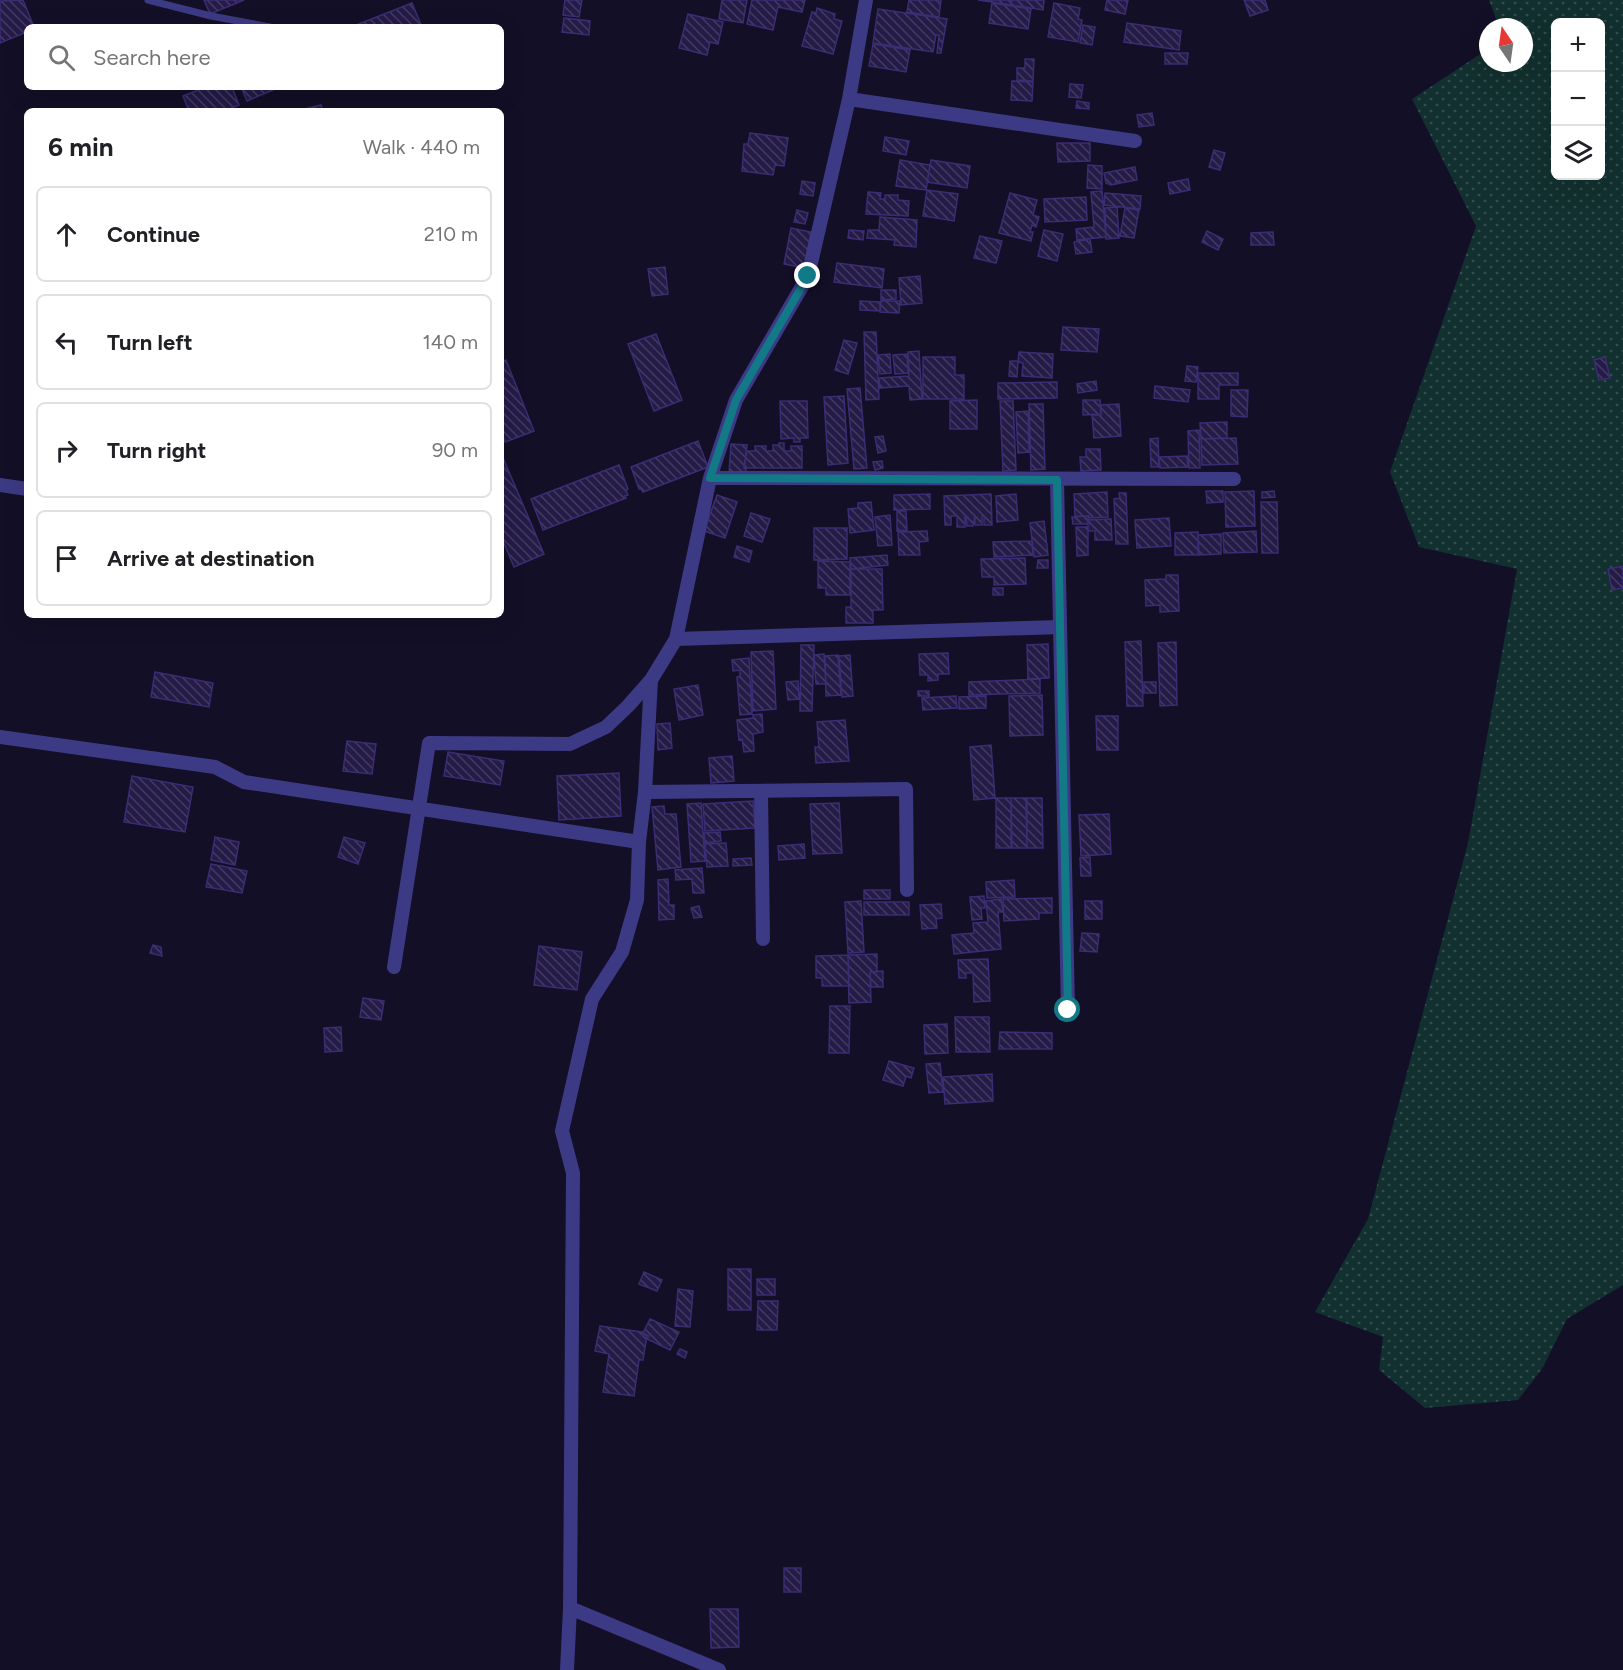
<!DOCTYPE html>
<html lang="en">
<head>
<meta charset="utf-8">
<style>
	body { margin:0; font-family:Figtree,sans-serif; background:#f6f6f6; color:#202124 }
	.controls { position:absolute; right:18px; top:18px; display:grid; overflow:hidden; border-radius:9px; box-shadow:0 6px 24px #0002 }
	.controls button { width:54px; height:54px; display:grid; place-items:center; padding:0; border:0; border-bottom:2px solid #e0e0e0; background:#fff; color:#202124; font:30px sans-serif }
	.compass { position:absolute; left:1479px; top:18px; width:54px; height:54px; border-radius:50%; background:#fff; box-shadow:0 6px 24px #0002; rotate:347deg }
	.stop { position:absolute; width:18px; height:18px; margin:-14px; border:4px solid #127987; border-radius:50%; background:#fff }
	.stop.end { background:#127987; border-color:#fff; box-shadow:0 2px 6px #0008 }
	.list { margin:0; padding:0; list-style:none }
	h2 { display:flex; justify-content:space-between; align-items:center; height:78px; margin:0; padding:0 24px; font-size:26px }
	h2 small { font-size:20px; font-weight:400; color:#757577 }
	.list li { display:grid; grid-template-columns:39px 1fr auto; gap:18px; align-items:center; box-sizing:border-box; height:96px; margin:0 12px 12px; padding:0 12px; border:2px solid #e0e0e0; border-radius:9px }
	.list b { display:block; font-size:22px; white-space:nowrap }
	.list em { font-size:20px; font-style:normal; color:#757577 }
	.icon { flex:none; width:33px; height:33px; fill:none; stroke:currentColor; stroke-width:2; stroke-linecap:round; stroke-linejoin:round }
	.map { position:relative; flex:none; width:1623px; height:1670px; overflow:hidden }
	.search { position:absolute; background:#fff; box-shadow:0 6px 24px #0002; left:24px; top:24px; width:480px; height:66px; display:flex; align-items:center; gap:15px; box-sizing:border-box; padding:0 21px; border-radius:9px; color:#757577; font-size:22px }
	.panel { position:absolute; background:#fff; box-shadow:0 6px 24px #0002; left:24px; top:108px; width:480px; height:510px; border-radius:9px }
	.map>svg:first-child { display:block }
	.grass { fill:url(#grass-dots); fill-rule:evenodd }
	.building { fill:url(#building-back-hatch); stroke:#3b2d73; stroke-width:1.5 }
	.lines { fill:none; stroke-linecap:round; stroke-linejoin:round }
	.lane { stroke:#3d3a85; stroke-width:7 }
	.street { stroke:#3d3a85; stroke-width:14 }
	.route { stroke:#127987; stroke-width:8 }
</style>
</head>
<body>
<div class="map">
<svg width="1623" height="1670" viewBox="0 0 1623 1670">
	<defs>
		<pattern id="grass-dots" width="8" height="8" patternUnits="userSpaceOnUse" patternTransform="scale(1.5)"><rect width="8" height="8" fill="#12302f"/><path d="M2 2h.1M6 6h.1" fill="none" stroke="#344d4e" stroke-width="1.8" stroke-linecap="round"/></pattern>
		<pattern id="building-back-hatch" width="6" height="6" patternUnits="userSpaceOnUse" patternTransform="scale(1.5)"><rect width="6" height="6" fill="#241b47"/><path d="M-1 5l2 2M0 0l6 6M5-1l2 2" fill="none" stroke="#433b63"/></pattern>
	</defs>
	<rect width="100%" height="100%" fill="#130f26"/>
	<!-- grass -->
	<path class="grass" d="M 1489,0 L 1623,0 L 1623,1285 L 1567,1319 L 1542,1369 L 1518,1400 L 1425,1408 L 1379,1370 L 1383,1337 L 1315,1312 L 1368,1219 L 1468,843 L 1517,569 L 1419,547 L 1390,472 L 1476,226 L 1412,99 L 1488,49 L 1488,63 L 1524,63 L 1524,27 L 1499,27 ZM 1556,22 L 1600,22 L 1600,176 L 1556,176 Z"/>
	<!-- building -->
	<path class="building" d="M 23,0 L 34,27 L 27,27 L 27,32 L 0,43 L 0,1 Z
		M 204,0 L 244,0 L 210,14 Z
		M 565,0 L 582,0 L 579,17 L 563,15 Z
		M 722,0 L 747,0 L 743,23 L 719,19 Z
		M 752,0 L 805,0 L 802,12 L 778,7 L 773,30 L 747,24 Z
		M 909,0 L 941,0 L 939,17 L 907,12 Z
		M 978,0 L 1011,0 L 1011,5 Z
		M 1012,0 L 1044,0 L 1043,10 L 1011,5 Z
		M 1107,0 L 1128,0 L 1125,14 L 1105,10 Z
		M 1244,0 L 1265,0 L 1268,10 L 1250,16 Z
		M 412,3 L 422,27 L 351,27 Z
		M 992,3 L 1031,9 L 1028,29 L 989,23 Z
		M 1054,3 L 1080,8 L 1078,19 L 1082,20 L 1078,42 L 1048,37 Z
		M 817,8 L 835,14 L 834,19 L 842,21 L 833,54 L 802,46 L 812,12 L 816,13 Z
		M 878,9 L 947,19 L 941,53 L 937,53 L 939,35 L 936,35 L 933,52 L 873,43 Z
		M 688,14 L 723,22 L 718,44 L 710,42 L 707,55 L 679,48 Z
		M 564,18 L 590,21 L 589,35 L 562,32 Z
		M 1127,23 L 1181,31 L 1179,50 L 1124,42 Z
		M 1083,25 L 1095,27 L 1092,45 L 1080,43 Z
		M 873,44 L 910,50 L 906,72 L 869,66 Z
		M 1165,53 L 1188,53 L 1187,64 L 1165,64 Z
		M 1025,59 L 1034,59 L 1033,81 L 1017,80 L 1017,68 L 1025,68 Z
		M 1012,81 L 1033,82 L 1032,101 L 1011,100 Z
		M 1070,84 L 1083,85 L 1081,98 L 1069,97 Z
		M 206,87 L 232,87 L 239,105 L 224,111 L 189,111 L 183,96 Z
		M 241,87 L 280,87 L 247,101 Z
		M 1077,101 L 1089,103 L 1089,109 L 1076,108 Z
		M 321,105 L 323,111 L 296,111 Z
		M 1152,113 L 1154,125 L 1139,127 L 1137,115 Z
		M 750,133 L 788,138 L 784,166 L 775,165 L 773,175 L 742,171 L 744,144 L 748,144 Z
		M 885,137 L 909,141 L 906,155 L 883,151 Z
		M 1057,143 L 1090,143 L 1090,161 L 1058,162 Z
		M 1214,150 L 1225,153 L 1220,170 L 1209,167 Z
		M 900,160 L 930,165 L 926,190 L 896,186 Z
		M 931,160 L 970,166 L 967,188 L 927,182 Z
		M 1088,165 L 1102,166 L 1102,189 L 1087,188 Z
		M 1135,167 L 1137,180 L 1121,183 L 1119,180 L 1120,183 L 1116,184 L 1116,181 L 1115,184 L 1111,185 L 1106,183 L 1104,173 Z
		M 1188,179 L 1190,190 L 1170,194 L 1168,183 Z
		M 802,181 L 815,183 L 813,196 L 800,194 Z
		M 927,190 L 958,194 L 954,221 L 923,216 Z
		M 1102,191 L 1106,237 L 1077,240 L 1076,229 L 1094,227 L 1091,192 Z
		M 868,192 L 881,193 L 880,199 L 885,199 L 885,195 L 898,195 L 898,200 L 909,201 L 908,216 L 866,214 Z
		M 1010,193 L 1037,200 L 1033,215 L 1039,217 L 1036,227 L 1032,225 L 1030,232 L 1033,232 L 1031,241 L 999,233 Z
		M 1105,193 L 1141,196 L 1140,209 L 1104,205 Z
		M 1086,197 L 1087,220 L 1045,222 L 1044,199 Z
		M 1117,207 L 1119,238 L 1106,239 L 1105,208 Z
		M 1125,208 L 1139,210 L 1134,238 L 1120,236 Z
		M 797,210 L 808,213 L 805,224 L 794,222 Z
		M 880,217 L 917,220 L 916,247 L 894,245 L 895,240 L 867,238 L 868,230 L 879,230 Z
		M 791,228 L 811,232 L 804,268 L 784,264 Z
		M 849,230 L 864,231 L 863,240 L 848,238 Z
		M 1044,230 L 1063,234 L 1057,261 L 1038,256 Z
		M 1207,231 L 1223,239 L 1218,250 L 1202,242 Z
		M 1273,232 L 1274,245 L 1251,245 L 1251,233 Z
		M 980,236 L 1002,241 L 996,263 L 974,258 Z
		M 1090,239 L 1092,252 L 1076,254 L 1074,242 Z
		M 837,263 L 884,269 L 882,288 L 834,282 Z
		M 665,267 L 668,294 L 652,296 L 648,269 Z
		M 920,276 L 922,303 L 901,305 L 899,278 Z
		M 881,290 L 896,290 L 896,299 L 881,300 Z
		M 860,301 L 880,302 L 880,311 L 860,310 Z
		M 881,301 L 900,301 L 899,313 L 880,312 Z
		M 1063,327 L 1099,329 L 1097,352 L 1061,350 Z
		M 864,332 L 876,332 L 879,399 L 866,400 Z
		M 656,334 L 682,400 L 654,411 L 628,344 Z
		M 844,340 L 857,343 L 848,374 L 835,370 Z
		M 919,351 L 922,399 L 910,400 L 909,386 L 880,388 L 879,378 L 909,376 L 908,352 Z
		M 1019,352 L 1053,354 L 1052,378 L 1022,376 L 1023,363 L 1018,362 Z
		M 890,354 L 891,373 L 880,374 L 878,355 Z
		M 907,354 L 908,373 L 895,374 L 893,355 Z
		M 923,357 L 955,357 L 955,375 L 964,375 L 964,399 L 923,399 Z
		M 1605,357 L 1610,378 L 1599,380 L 1594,360 Z
		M 506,360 L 534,431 L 505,442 L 501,431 L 501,362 Z
		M 1010,361 L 1018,361 L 1017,377 L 1009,376 Z
		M 1187,366 L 1198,367 L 1196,382 L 1185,381 Z
		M 1198,373 L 1238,373 L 1238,385 L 1219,385 L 1219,399 L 1198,399 Z
		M 1096,381 L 1097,390 L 1078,393 L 1077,384 Z
		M 1057,382 L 1057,398 L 998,399 L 998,383 Z
		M 1155,386 L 1190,390 L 1188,402 L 1154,398 Z
		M 860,388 L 867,468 L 854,469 L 847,389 Z
		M 1231,390 L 1248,390 L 1247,417 L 1231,416 Z
		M 844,396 L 848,463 L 828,465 L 824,397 Z
		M 977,400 L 977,429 L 950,429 L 950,401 Z
		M 1083,400 L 1100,400 L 1101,414 L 1083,415 Z
		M 780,401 L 807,401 L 808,438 L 800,438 L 800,442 L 794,442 L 794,438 L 781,439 Z
		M 1000,401 L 1013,401 L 1016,470 L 1003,471 Z
		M 1029,404 L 1043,404 L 1045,469 L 1031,470 Z
		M 1119,404 L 1121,436 L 1094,438 L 1092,415 L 1101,415 L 1101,405 Z
		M 1028,411 L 1029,452 L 1018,453 L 1016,412 Z
		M 1227,422 L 1227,438 L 1201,439 L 1200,423 Z
		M 1199,430 L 1200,468 L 1189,468 L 1188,431 Z
		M 883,436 L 886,451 L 878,453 L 875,437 Z
		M 1158,438 L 1159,467 L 1151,467 L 1150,439 Z
		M 1236,438 L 1238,464 L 1202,465 L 1201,439 Z
		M 698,441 L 708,467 L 643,492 L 641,489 L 639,489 L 631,467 Z
		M 779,443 L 784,443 L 784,451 L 791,451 L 791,446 L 802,446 L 802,468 L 744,468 L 747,451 L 755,451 L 755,446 L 766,446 L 766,451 L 773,451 L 773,445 L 779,445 Z
		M 731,444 L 747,445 L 744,468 L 746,469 L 746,475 L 729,474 Z
		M 1086,449 L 1100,449 L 1101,470 L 1081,471 L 1080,457 L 1086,457 Z
		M 501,453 L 544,554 L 514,567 L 501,536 Z
		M 1187,456 L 1188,467 L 1160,468 L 1159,457 Z
		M 882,461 L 883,468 L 875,470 L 873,462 Z
		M 619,465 L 628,489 L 626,490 L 628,495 L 625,496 L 626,498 L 543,530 L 531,499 Z
		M 1206,491 L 1223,491 L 1223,502 L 1207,503 Z
		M 1254,491 L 1255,526 L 1226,527 L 1225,492 Z
		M 1274,491 L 1275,497 L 1262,498 L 1262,492 Z
		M 1107,492 L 1108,517 L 1089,518 L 1089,516 L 1075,516 L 1074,494 Z
		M 1119,493 L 1126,493 L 1128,544 L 1116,544 L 1114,499 L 1120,498 Z
		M 930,494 L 930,509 L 894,510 L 894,495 Z
		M 991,494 L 992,525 L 984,525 L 984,516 L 982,516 L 982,525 L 975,525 L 975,516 L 973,526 L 967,526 L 966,516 L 965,516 L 965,527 L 957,527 L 957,516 L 951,516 L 951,525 L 945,525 L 944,496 Z
		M 1016,494 L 1018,520 L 997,522 L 996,496 Z
		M 717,495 L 737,502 L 725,538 L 704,531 Z
		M 871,502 L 874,530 L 850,533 L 848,509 L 858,508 L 858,503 Z
		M 1261,502 L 1277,502 L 1278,553 L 1262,553 Z
		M 897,511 L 906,511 L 907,530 L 897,531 Z
		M 751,513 L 770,519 L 762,542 L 744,536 Z
		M 890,515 L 892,545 L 878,546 L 875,517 Z
		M 1088,516 L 1088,524 L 1073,524 L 1072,517 Z
		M 1169,518 L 1171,546 L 1137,548 L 1135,520 Z
		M 1111,519 L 1112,540 L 1095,540 L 1095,531 L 1088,531 L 1088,520 Z
		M 1044,521 L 1048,555 L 1034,557 L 1030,523 Z
		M 1076,527 L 1088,527 L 1088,555 L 1077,556 Z
		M 814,528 L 847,528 L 847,559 L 814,560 Z
		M 927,531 L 928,541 L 919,542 L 920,555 L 899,555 L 898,532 Z
		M 1256,531 L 1257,552 L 1224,553 L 1223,533 Z
		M 1198,532 L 1198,555 L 1175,555 L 1175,533 Z
		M 1221,534 L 1221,554 L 1199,555 L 1198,535 Z
		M 1032,541 L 1033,555 L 994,557 L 993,542 Z
		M 737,546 L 752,551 L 749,562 L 734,557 Z
		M 887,555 L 888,565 L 851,569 L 850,558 Z
		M 1025,558 L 1026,584 L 994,585 L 994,577 L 982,577 L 981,559 Z
		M 1038,560 L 1048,560 L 1048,568 L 1037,568 Z
		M 818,561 L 850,562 L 850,595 L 826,595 L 826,588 L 818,588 Z
		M 1623,566 L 1623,588 L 1612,590 L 1608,569 Z
		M 851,569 L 882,569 L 883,610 L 873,610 L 873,623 L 846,623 L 846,607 L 851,607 Z
		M 1166,575 L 1178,575 L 1179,611 L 1160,612 L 1160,605 L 1146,606 L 1145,580 L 1166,579 Z
		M 993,588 L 1003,588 L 1003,595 L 993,595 Z
		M 1141,641 L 1143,706 L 1127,706 L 1125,642 Z
		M 1176,642 L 1177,705 L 1160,706 L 1158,643 Z
		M 1048,644 L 1049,678 L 1028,679 L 1027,645 Z
		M 801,645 L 814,645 L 812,711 L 800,711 Z
		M 773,651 L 776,709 L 753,711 L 751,652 Z
		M 948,653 L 949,674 L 938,674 L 938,680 L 928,681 L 928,675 L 920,675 L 919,654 Z
		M 824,654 L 826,684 L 816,684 L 814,655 Z
		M 838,655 L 841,695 L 826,696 L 825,656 Z
		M 850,655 L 853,696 L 842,697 L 839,656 Z
		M 749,658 L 752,714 L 740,715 L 737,677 L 740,676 L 740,670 L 733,671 L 732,660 Z
		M 155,672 L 213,683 L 209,707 L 151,697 Z
		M 1040,679 L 1040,693 L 969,695 L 969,682 Z
		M 798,681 L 799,699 L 788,700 L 786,682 Z
		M 1144,682 L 1156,682 L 1156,693 L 1144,693 Z
		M 698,685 L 703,715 L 679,720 L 674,689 Z
		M 918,691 L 929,691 L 929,696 L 918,696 Z
		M 1042,695 L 1043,735 L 1010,736 L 1009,696 Z
		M 956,696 L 957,708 L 923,710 L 922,698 Z
		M 986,696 L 986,708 L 959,709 L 959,697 Z
		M 762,714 L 763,732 L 753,734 L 754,751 L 744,752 L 742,739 L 739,740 L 737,720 L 753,718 L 753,715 Z
		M 1096,716 L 1118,716 L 1118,750 L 1097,750 Z
		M 845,720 L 849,761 L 816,763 L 815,747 L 819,747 L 817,722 Z
		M 670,723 L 672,748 L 658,750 L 657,724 Z
		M 347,741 L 376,744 L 372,774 L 343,771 Z
		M 991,745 L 995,798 L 974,800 L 970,747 Z
		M 448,752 L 504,761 L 500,785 L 444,776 Z
		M 732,756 L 734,781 L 711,783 L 709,758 Z
		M 619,773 L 621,816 L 559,820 L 557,776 Z
		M 132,776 L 193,787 L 185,832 L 124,822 Z
		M 996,798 L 1011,798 L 1011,848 L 996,848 Z
		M 1011,798 L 1026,798 L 1027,848 L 1012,848 Z
		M 1027,798 L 1042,798 L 1043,848 L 1027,848 Z
		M 753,801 L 755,828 L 705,831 L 703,804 Z
		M 701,803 L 705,861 L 691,862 L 687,804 Z
		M 839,803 L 842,853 L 813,854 L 810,804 Z
		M 664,806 L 665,814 L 676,814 L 681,867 L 658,870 L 652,807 Z
		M 1109,814 L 1111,854 L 1081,856 L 1079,815 Z
		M 720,832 L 721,841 L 705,843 L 704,833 Z
		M 215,837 L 239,842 L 235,865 L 211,860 Z
		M 344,837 L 365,843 L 358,864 L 338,857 Z
		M 726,843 L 728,866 L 707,867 L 705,844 Z
		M 804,844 L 805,858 L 779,860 L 778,846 Z
		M 1090,857 L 1091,876 L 1081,876 L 1080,858 Z
		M 751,858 L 752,865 L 733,866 L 733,859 Z
		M 211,864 L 247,871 L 242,893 L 206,887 Z
		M 702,868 L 704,893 L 693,893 L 692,879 L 676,880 L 675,870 Z
		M 668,879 L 669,905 L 674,905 L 674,919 L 659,920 L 658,880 Z
		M 1014,880 L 1015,897 L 987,898 L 986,882 Z
		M 864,890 L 890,890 L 890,899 L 864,899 Z
		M 984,896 L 985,908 L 981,908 L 982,919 L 972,920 L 970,897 Z
		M 1052,898 L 1052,913 L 1039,913 L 1039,919 L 1004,921 L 1003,899 Z
		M 1001,899 L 1003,912 L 998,912 L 1001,949 L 954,954 L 952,935 L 974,933 L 973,923 L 988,922 L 986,901 Z
		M 861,901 L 864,952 L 848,953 L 845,902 Z
		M 1085,901 L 1102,901 L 1102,919 L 1085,919 Z
		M 864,902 L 909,902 L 909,915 L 864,915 Z
		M 941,904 L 942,918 L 936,919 L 937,928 L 922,929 L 920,905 Z
		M 699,906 L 702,917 L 694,918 L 691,908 Z
		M 1082,933 L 1099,934 L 1097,952 L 1080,951 Z
		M 153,945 L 161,947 L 162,956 L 150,953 Z
		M 539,946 L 582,952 L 577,990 L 534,985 Z
		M 877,954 L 877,972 L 870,972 L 871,1002 L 849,1003 L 848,955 Z
		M 848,955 L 849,986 L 822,986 L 822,978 L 816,978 L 816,956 Z
		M 988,959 L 990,1001 L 974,1002 L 973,973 L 966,973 L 966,978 L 959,978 L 958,960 Z
		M 883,971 L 883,987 L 871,987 L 870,972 Z
		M 363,998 L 384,1001 L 381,1020 L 360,1017 Z
		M 830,1006 L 850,1006 L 849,1053 L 829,1053 Z
		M 955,1017 L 989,1017 L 990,1052 L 956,1052 Z
		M 947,1024 L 948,1053 L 925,1054 L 924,1025 Z
		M 341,1027 L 342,1051 L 325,1052 L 324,1028 Z
		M 1000,1032 L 1052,1033 L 1052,1049 L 999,1049 Z
		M 889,1061 L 914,1068 L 911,1078 L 906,1076 L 903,1086 L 883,1080 Z
		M 940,1063 L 943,1092 L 929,1093 L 926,1064 Z
		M 992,1074 L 993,1101 L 945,1104 L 943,1077 Z
		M 728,1269 L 751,1269 L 751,1310 L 728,1310 Z
		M 644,1272 L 662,1280 L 657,1291 L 639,1284 Z
		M 757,1279 L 775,1279 L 775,1295 L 757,1295 Z
		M 678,1289 L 693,1291 L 690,1327 L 675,1326 Z
		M 758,1301 L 778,1301 L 777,1330 L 757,1330 Z
		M 650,1319 L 679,1332 L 670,1350 L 647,1339 L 649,1336 L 643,1333 Z
		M 600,1326 L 642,1332 L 642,1335 L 647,1335 L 643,1360 L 639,1360 L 634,1396 L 603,1392 L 609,1354 L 595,1351 Z
		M 680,1349 L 687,1352 L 685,1358 L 677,1354 Z
		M 784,1568 L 801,1568 L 801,1592 L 784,1592 Z
		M 710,1609 L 738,1609 L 739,1647 L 711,1648 Z"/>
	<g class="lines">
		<!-- lane -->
		<path class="lane" d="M 148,0 L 211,16 L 270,27"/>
		<!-- street -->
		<path class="street" d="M 849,99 L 1135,141
			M 710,478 L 1234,479
			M 1057,480 L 1068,1010
			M 0,485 L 27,489
			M 676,639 L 1060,627
			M 0,737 L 215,767 L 244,782 L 639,842
			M 761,791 L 763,939
			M 645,792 L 906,789 L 907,890
			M 394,967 L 429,743 L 570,744 L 606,727 L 628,706 L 651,680
			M 570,1608 L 719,1670
			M 567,1670 L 570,1608 L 573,1173 L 562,1131 L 592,999 L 622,952 L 637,900 L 639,842 L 645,792 L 651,680 L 676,639 L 710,478 L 736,400 L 808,276 L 849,99 L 866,0"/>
	</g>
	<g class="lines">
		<!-- route -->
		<path class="route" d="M 808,276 L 736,400 L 710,478 L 1057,480 L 1068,1010"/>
	</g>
</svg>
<div class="controls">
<button>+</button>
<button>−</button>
<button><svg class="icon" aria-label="layers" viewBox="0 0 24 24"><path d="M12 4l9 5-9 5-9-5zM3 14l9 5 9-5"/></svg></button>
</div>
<svg class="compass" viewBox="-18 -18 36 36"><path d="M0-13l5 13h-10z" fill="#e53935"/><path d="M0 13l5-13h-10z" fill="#757577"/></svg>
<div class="stop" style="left:1068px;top:1010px"></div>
<div class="stop end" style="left:808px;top:276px"></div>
<div class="search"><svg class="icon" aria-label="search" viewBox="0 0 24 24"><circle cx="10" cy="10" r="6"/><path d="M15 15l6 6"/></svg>Search here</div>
<section class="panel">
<h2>6 min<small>Walk · 440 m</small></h2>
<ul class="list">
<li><svg class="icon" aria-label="ahead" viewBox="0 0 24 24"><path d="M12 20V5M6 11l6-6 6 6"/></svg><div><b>Continue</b></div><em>210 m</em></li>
<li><svg class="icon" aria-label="left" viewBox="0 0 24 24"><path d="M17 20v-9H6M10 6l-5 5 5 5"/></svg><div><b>Turn left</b></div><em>140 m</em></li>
<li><svg class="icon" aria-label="right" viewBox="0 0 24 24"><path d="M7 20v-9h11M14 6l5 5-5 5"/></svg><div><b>Turn right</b></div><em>90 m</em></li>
<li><svg class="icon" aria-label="arrive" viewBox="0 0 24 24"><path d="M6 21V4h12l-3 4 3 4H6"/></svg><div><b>Arrive at destination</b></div></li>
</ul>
</section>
</div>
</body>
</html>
